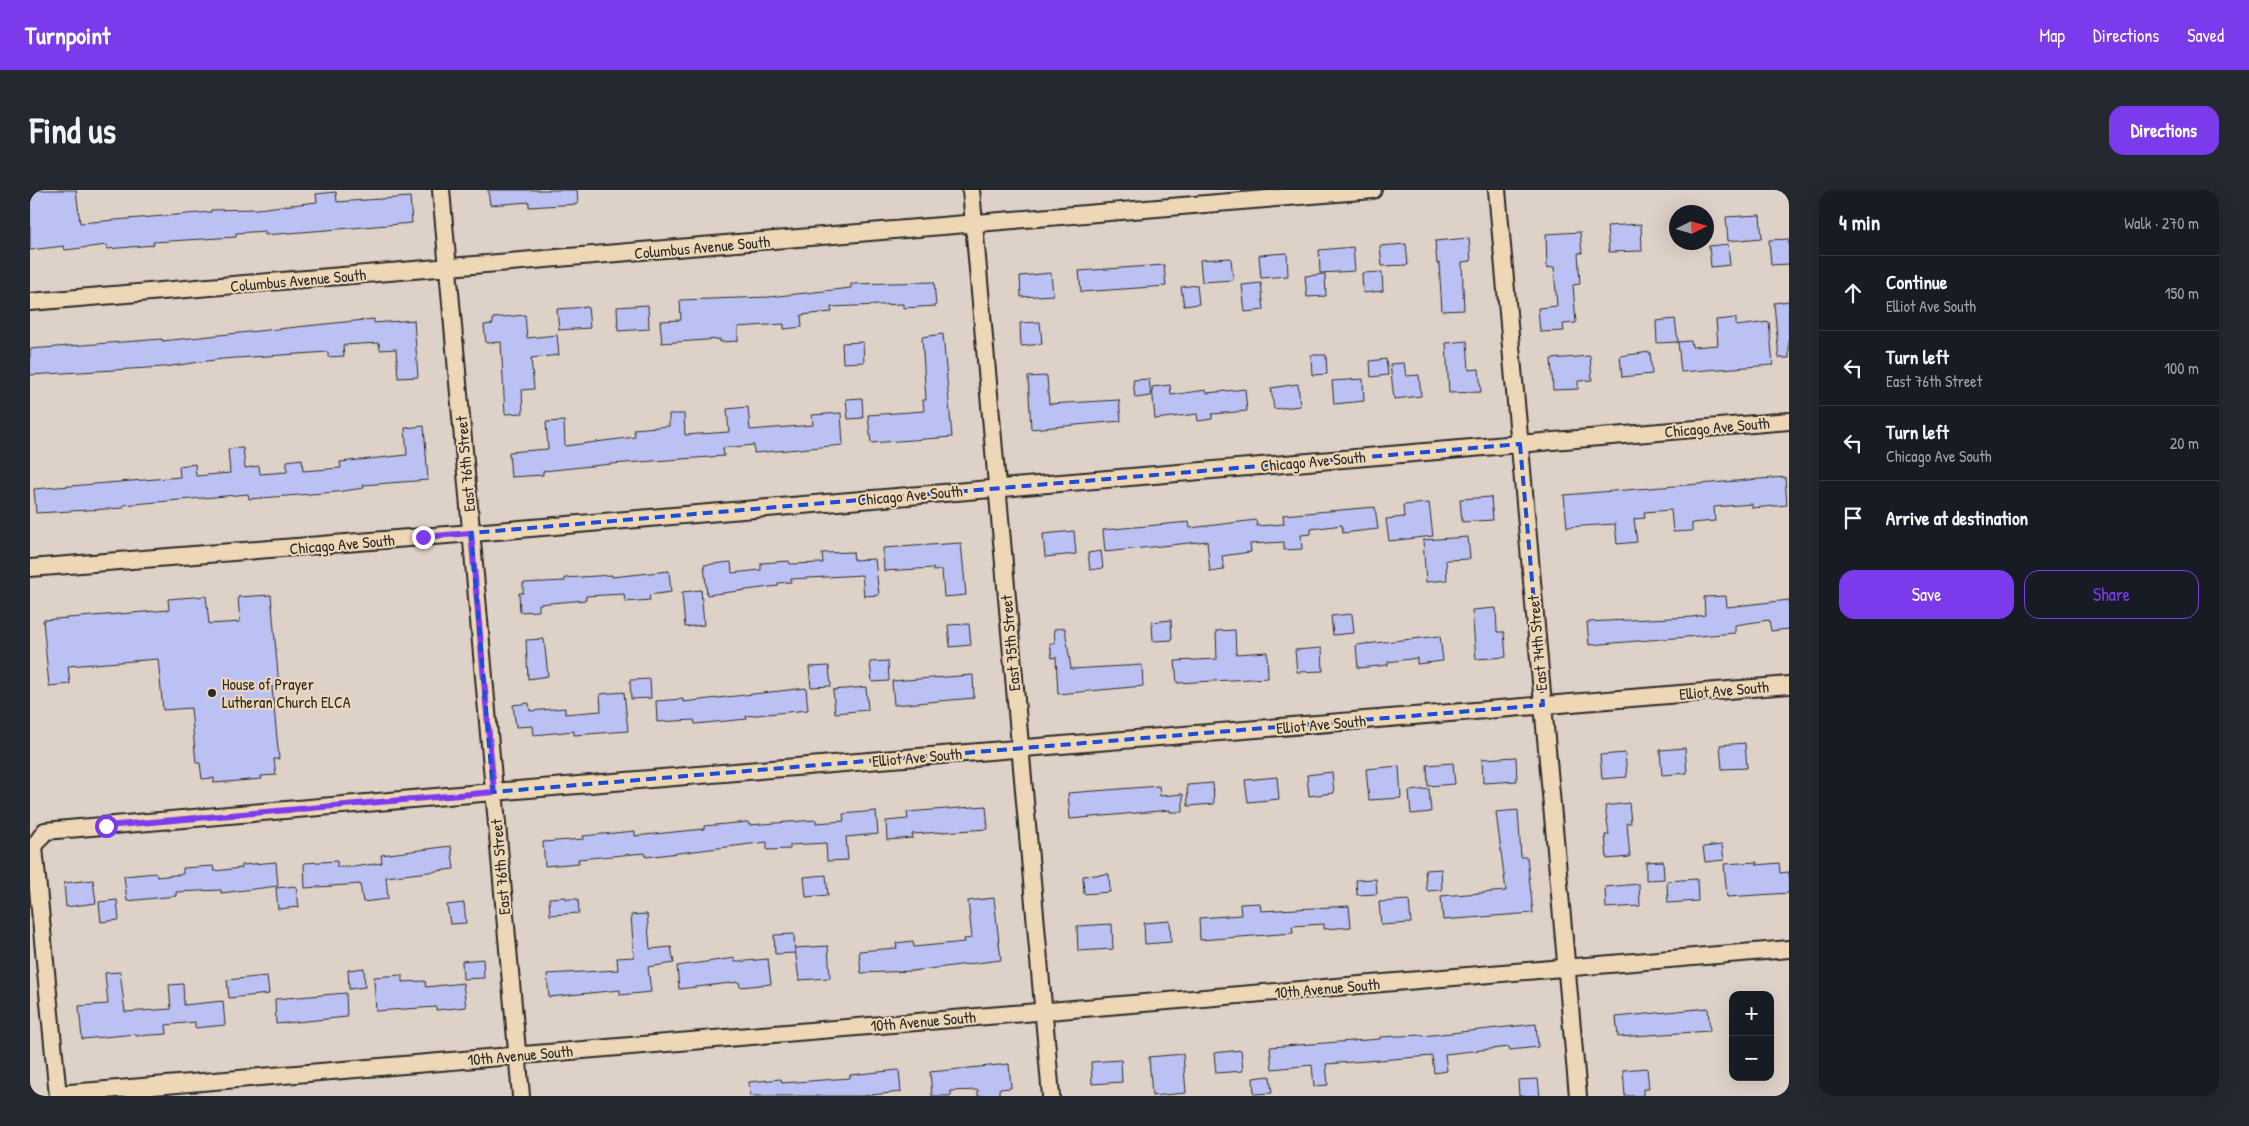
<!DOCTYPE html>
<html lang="en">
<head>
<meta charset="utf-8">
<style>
	body { margin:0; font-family:"Patrick Hand",sans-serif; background:#242831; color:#f1f3f6 }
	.controls { position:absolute; right:15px; bottom:15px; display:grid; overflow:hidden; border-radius:10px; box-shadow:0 5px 20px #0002 }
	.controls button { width:45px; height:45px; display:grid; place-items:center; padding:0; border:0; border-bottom:1px solid #363941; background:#171b24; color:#f1f3f6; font:25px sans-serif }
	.compass { position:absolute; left:1639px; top:15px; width:45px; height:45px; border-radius:50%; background:#171b24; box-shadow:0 5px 20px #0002; rotate:85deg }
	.stop { position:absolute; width:15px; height:15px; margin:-11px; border:4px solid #7c3aed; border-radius:50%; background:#fff }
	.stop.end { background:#7c3aed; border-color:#fff; box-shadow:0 1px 5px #0008 }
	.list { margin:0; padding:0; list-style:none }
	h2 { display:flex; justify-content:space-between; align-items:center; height:65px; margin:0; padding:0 20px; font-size:21px }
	h2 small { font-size:16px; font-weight:400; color:#9ea1a6 }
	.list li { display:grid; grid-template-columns:32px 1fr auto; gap:15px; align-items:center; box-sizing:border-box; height:75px; padding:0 20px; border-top:1px solid #363941 }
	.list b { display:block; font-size:19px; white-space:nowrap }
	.list p { margin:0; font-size:16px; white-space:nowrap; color:#9ea1a6 }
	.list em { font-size:16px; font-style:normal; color:#9ea1a6 }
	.actions { display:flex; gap:10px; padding:15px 20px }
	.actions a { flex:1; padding:11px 0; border:1px solid #7c3aed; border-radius:15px; text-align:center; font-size:18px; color:#7c3aed }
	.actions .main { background:#7c3aed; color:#fff }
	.icon { flex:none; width:28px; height:28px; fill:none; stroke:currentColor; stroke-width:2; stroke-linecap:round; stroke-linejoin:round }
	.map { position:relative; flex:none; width:1759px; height:906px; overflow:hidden; border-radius:15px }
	header { display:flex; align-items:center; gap:30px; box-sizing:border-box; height:70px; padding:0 25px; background:#7c3aed; color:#fff }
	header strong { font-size:24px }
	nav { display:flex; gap:28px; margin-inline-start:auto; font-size:18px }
	.intro { display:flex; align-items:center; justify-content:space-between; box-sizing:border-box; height:120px; padding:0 30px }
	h1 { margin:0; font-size:35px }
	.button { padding:12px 22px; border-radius:15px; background:#7c3aed; color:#fff; font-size:18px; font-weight:700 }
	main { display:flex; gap:30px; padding:0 30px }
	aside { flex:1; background:#171b24; border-radius:15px; box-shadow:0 5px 20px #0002 }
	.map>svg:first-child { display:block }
	.building { fill:#bbc2f3; stroke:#2b2b2b }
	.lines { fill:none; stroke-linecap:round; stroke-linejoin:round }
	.minor-casing { stroke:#2b2b2b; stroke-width:20 }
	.minor { stroke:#edd7b6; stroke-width:16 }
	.route { stroke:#7c3aed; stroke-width:6 }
	.marked { fill:none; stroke:#1d4ed8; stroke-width:4; stroke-dasharray:10 6; stroke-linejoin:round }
	.poi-dot { fill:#2b2b2b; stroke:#edd7b6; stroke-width:2 }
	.labels { text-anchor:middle; stroke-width:4; stroke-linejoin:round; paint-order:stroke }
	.street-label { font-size:16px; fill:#2b2b2b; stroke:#edd7b6 }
	.poi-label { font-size:16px; fill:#2b2b2b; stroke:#edd7b6; text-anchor:start }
</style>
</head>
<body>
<header>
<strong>Turnpoint</strong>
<nav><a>Map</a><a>Directions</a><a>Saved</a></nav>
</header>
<div class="intro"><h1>Find us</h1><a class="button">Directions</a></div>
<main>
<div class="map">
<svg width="1759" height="906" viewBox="0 0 1759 906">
	<rect width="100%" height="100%" fill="#ded1c8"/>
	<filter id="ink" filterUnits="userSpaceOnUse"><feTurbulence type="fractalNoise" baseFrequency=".02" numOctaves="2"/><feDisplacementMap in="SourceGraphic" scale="10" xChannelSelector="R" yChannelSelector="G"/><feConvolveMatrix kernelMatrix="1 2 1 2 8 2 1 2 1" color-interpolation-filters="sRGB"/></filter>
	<g filter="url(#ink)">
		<!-- building -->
		<path class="building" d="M 0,0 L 46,0 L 50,33 L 181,22 L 181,20 L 227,19 L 287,12 L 286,4 L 306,2 L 307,12 L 380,7 L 382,33 L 235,45 L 235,41 L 206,43 L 206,47 L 123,52 L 124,55 L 77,59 L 77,55 L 35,60 L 34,56 L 0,60 Z
			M 458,0 L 547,0 L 548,14 L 499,17 L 499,12 L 460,15 Z
			M 1730,25 L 1732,48 L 1698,51 L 1696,27 Z
			M 1611,34 L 1612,61 L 1579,62 L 1577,36 Z
			M 1550,42 L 1552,63 L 1548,63 L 1550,94 L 1543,95 L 1546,133 L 1533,134 L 1534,141 L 1510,142 L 1508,118 L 1527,116 L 1524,77 L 1517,78 L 1516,44 Z
			M 1439,48 L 1441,71 L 1432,72 L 1434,120 L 1412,121 L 1409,73 L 1407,74 L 1405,51 Z
			M 1759,49 L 1759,74 L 1741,75 L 1739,50 Z
			M 1376,54 L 1378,75 L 1352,76 L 1350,56 Z
			M 1698,54 L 1700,75 L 1681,77 L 1679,56 Z
			M 1323,57 L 1325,81 L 1290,83 L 1289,60 Z
			M 1257,63 L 1258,86 L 1231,88 L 1229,65 Z
			M 1201,68 L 1203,90 L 1172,92 L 1170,70 Z
			M 1134,75 L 1136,96 L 1051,102 L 1049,81 Z
			M 1352,82 L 1353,101 L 1333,103 L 1332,83 Z
			M 1021,83 L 1023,105 L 991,107 L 990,86 Z
			M 1295,84 L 1296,106 L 1277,107 L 1275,86 Z
			M 904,92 L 906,116 L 873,118 L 873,114 L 801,117 L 802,122 L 771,125 L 772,137 L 754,139 L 754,134 L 708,137 L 708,151 L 690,152 L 690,149 L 632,153 L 630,131 L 651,130 L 650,110 L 739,107 L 821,98 L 821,94 Z
			M 1231,93 L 1234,120 L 1215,122 L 1212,95 Z
			M 1167,95 L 1169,114 L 1154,116 L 1151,97 Z
			M 1759,111 L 1759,168 L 1749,168 L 1744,113 Z
			M 618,115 L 619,139 L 588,141 L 587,117 Z
			M 558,117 L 560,138 L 529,140 L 527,119 Z
			M 495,125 L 497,148 L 527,145 L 529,165 L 501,168 L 504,199 L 492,200 L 493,223 L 475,224 L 471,152 L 456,153 L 454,135 L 463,134 L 463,128 Z
			M 1706,128 L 1706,136 L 1739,132 L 1743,175 L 1651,182 L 1648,152 L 1661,151 L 1662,157 L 1688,155 L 1686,130 Z
			M 344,129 L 344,133 L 384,130 L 388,187 L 368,188 L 366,159 L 350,160 L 349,153 L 313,155 L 314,166 L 298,167 L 298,162 L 192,169 L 134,177 L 0,185 L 0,159 L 132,149 L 132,151 Z
			M 1645,129 L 1648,152 L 1627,153 L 1626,131 Z
			M 1010,132 L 1012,154 L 991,156 L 990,133 Z
			M 913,144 L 922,247 L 841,253 L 838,225 L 894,221 L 893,210 L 896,210 L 892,147 Z
			M 1437,151 L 1439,180 L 1449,179 L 1451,202 L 1419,203 L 1416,153 Z
			M 833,152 L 834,172 L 813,173 L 812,153 Z
			M 1620,162 L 1622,184 L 1592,187 L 1590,166 Z
			M 1281,165 L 1296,165 L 1297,184 L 1282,185 Z
			M 1560,166 L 1562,190 L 1548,191 L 1548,199 L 1523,200 L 1521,169 Z
			M 1356,169 L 1358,185 L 1341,187 L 1340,171 Z
			M 1374,173 L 1376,186 L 1389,185 L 1391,206 L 1364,209 L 1360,174 Z
			M 1017,186 L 1019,214 L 1089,210 L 1091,231 L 1001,239 L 998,187 Z
			M 1119,189 L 1121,206 L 1105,208 L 1103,190 Z
			M 1333,189 L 1334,211 L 1304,214 L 1302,191 Z
			M 1268,194 L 1270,216 L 1244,219 L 1241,198 Z
			M 1140,195 L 1141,205 L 1176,200 L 1177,203 L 1215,199 L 1217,221 L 1182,224 L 1182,229 L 1168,231 L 1167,224 L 1125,229 L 1122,197 Z
			M 832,208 L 833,228 L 818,229 L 816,209 Z
			M 718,217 L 720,240 L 783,235 L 782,225 L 811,223 L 813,255 L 724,263 L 724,255 L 693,258 L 694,266 L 581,274 L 513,281 L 513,285 L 481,287 L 479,262 L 518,259 L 516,232 L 534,231 L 535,256 L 605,247 L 604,239 L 639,236 L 639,224 L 654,224 L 655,245 L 699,242 L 697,219 Z
			M 394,236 L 398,290 L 333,295 L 334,298 L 306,302 L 219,309 L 218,304 L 93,315 L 93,318 L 6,323 L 4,299 L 150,287 L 149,276 L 165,274 L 166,286 L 200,283 L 198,259 L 213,258 L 215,278 L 229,276 L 230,284 L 257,282 L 257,271 L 272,269 L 273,281 L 311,278 L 310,272 L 377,265 L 375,238 Z
			M 1755,287 L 1757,315 L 1722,318 L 1722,314 L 1684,317 L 1685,331 L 1662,333 L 1662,341 L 1643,342 L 1641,320 L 1614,322 L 1615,328 L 1604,329 L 1607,352 L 1587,354 L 1585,334 L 1537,337 L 1534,305 Z
			M 1461,307 L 1463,330 L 1432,332 L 1430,309 Z
			M 1399,313 L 1403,346 L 1359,351 L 1356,329 L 1374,327 L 1373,315 Z
			M 1345,317 L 1348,339 L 1313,343 L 1312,335 L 1281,339 L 1281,344 L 1271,345 L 1272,359 L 1254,360 L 1254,352 L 1220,354 L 1221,362 L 1192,366 L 1194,380 L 1180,382 L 1177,351 L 1075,362 L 1073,340 L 1159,332 L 1160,338 L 1226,330 L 1227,336 L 1254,334 L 1253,325 Z
			M 1044,341 L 1046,364 L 1015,367 L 1013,344 Z
			M 1438,347 L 1440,369 L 1416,370 L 1417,390 L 1396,392 L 1393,350 Z
			M 931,353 L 936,405 L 914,407 L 912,380 L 903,381 L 903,378 L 854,381 L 853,358 Z
			M 1071,361 L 1073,378 L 1060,380 L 1058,363 Z
			M 823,362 L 824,370 L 845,369 L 849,405 L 834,406 L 832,385 L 761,389 L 761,392 L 748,393 L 748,396 L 677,405 L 674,375 L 701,372 L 702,383 L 731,380 L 731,373 L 759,371 L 760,374 L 793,373 L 792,363 Z
			M 639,381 L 641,402 L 619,405 L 620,410 L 595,412 L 594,404 L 556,406 L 556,410 L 509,414 L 509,421 L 490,422 L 489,403 L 493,403 L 493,393 L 535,391 L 535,388 L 582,385 L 582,387 Z
			M 671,400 L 674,435 L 655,437 L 652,402 Z
			M 241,405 L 249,496 L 242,497 L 249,569 L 244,569 L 246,585 L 231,586 L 232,589 L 184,593 L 184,588 L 172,589 L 170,573 L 166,573 L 161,518 L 133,520 L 128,469 L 38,476 L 40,494 L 19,496 L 13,430 L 139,420 L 138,409 L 176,406 L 179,434 L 210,432 L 208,407 Z
			M 1696,406 L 1697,417 L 1759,410 L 1759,439 L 1741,441 L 1739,430 L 1705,435 L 1705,443 L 1559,455 L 1557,432 L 1662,427 L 1675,425 L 1674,407 Z
			M 1466,418 L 1467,442 L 1474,442 L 1476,467 L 1446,469 L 1442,420 Z
			M 1322,424 L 1324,443 L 1303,445 L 1301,426 Z
			M 1141,430 L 1142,450 L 1123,451 L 1122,432 Z
			M 939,434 L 941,455 L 920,457 L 918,435 Z
			M 1035,438 L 1041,479 L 1112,475 L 1113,496 L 1028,504 L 1026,467 L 1022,468 L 1020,453 L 1025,453 L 1024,439 Z
			M 1205,440 L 1206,464 L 1237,462 L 1238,488 L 1147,493 L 1145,471 L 1187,469 L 1186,441 Z
			M 1410,446 L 1413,471 L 1387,474 L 1387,468 L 1358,472 L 1358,475 L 1328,478 L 1326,455 Z
			M 514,449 L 518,486 L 498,489 L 496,450 Z
			M 1292,458 L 1293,481 L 1267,482 L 1265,460 Z
			M 858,471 L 859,491 L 842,492 L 840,472 Z
			M 799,476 L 801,496 L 781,497 L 779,477 Z
			M 943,485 L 944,508 L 864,515 L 862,491 Z
			M 620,489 L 621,508 L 601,509 L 600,490 Z
			M 836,497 L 838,520 L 805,523 L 803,500 Z
			M 776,498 L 778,520 L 716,526 L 717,529 L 665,534 L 664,530 L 627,532 L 626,511 L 653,509 L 653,512 Z
			M 594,502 L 598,541 L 544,545 L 544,541 L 504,545 L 503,536 L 486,537 L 483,515 L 499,513 L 500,521 L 535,518 L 535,524 L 571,521 L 570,504 Z
			M 1715,553 L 1717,578 L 1692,579 L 1690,555 Z
			M 1655,558 L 1657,583 L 1632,585 L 1630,560 Z
			M 1595,563 L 1597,587 L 1572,589 L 1570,565 Z
			M 1486,567 L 1487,591 L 1453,593 L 1452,569 Z
			M 1423,573 L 1425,594 L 1398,596 L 1397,575 Z
			M 1369,576 L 1371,608 L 1339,610 L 1336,579 Z
			M 1302,582 L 1304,603 L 1279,606 L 1277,585 Z
			M 1247,587 L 1249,609 L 1218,612 L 1215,590 Z
			M 1183,593 L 1184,614 L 1158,616 L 1157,595 Z
			M 1129,596 L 1130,606 L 1153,604 L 1153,622 L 1140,622 L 1140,620 L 1040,629 L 1038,603 Z
			M 1399,599 L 1401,622 L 1381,624 L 1379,601 Z
			M 1599,613 L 1601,633 L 1597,633 L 1600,667 L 1577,669 L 1575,645 L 1579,645 L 1575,616 Z
			M 956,616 L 958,639 L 882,644 L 883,648 L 857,650 L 856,631 L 878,629 L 877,622 Z
			M 1488,620 L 1491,667 L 1497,667 L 1503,723 L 1413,730 L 1411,706 L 1476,701 L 1466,622 Z
			M 846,621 L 848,644 L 816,647 L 818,670 L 797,671 L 796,653 L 760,655 L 760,659 L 737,660 L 737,652 L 616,667 L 615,663 L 548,669 L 549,673 L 515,676 L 513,652 L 554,649 L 553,646 L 605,641 L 605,646 L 674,639 L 674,636 L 718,632 L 719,635 L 786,630 L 786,633 L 814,631 L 813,624 Z
			M 1692,655 L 1694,670 L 1675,672 L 1673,657 Z
			M 421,656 L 424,679 L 356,687 L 358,709 L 333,712 L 330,694 L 275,698 L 274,673 L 307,671 L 307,677 L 323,677 L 352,673 L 351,665 Z
			M 1633,671 L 1634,689 L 1616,690 L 1616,672 Z
			M 246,672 L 248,696 L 191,703 L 191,700 L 146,702 L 146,706 L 97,711 L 94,686 L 126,683 L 127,687 L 153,684 L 153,678 L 183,676 L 184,681 L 212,678 L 212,675 Z
			M 1727,672 L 1727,675 L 1749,673 L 1750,683 L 1759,682 L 1759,703 L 1697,707 L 1694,674 Z
			M 1411,679 L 1412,700 L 1397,701 L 1395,680 Z
			M 1079,684 L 1080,702 L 1054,704 L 1053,686 Z
			M 796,685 L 798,705 L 776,707 L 774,687 Z
			M 1346,689 L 1347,704 L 1327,705 L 1326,690 Z
			M 1667,689 L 1668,711 L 1638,713 L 1637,691 Z
			M 63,690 L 66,713 L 36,717 L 34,693 Z
			M 1609,694 L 1610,716 L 1576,718 L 1575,697 Z
			M 266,696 L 269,717 L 248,719 L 246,698 Z
			M 536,707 L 536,709 L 548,709 L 549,723 L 520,725 L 519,708 Z
			M 964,708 L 971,770 L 882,781 L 831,783 L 829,761 L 867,758 L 866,753 L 883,751 L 884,757 L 935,752 L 934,749 L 942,748 L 938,711 Z
			M 87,710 L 89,730 L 71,732 L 69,712 Z
			M 1379,710 L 1381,733 L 1351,735 L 1349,712 Z
			M 434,713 L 436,733 L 420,734 L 417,715 Z
			M 1230,713 L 1231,721 L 1319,716 L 1321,737 L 1294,739 L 1294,734 L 1262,736 L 1263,743 L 1170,750 L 1169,728 L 1211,725 L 1210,714 Z
			M 617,724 L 620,759 L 641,757 L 644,773 L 618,777 L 621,802 L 590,805 L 590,800 L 519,807 L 517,784 L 588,780 L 587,768 L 604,767 L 601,725 Z
			M 1140,731 L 1141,752 L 1115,754 L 1114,733 Z
			M 1082,734 L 1083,759 L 1048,761 L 1047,736 Z
			M 764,744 L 765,763 L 745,764 L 744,745 Z
			M 798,756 L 800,788 L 769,790 L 765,758 Z
			M 705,768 L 705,772 L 738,769 L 741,794 L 710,797 L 709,792 L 649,799 L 647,776 Z
			M 453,769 L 454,788 L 433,789 L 432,771 Z
			M 334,778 L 335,797 L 319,799 L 318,780 Z
			M 90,782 L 95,822 L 141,819 L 139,795 L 153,794 L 154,815 L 193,811 L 195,835 L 165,838 L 165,832 L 136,835 L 137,844 L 106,846 L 106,844 L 52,849 L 49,816 L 78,814 L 75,783 Z
			M 372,785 L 372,792 L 395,791 L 396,797 L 433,793 L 436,817 L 406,820 L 406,817 L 346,821 L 344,787 Z
			M 237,786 L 239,804 L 199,808 L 197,790 Z
			M 316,803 L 317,827 L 246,834 L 245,809 Z
			M 1678,818 L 1680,841 L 1588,847 L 1586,827 Z
			M 1506,834 L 1508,857 L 1480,860 L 1479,857 L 1415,864 L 1417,881 L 1404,883 L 1402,866 L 1296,874 L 1298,895 L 1284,896 L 1282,875 L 1242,879 L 1240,857 L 1350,849 L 1350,847 L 1391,845 L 1392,846 Z
			M 1211,860 L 1213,881 L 1186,883 L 1184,863 Z
			M 1153,864 L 1156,903 L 1122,906 L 1119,867 Z
			M 1091,870 L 1092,892 L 1062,894 L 1061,872 Z
			M 979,874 L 981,898 L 969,899 L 969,906 L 948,906 L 948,900 L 921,901 L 921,906 L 902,906 L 900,882 Z
			M 1617,878 L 1619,899 L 1613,899 L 1613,906 L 1595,906 L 1593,880 Z
			M 869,880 L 871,902 L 832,906 L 720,906 L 719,892 L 751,889 L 752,893 L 820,888 L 820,885 Z
			M 1240,886 L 1242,903 L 1224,904 L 1223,888 Z
			M 1508,889 L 1510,906 L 1489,906 L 1488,890 Z"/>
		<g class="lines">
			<!-- minor casing -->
			<g class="minor-casing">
				<path id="minor" d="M 411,0 L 491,906
					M 941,0 L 1021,906
					M 1467,0 L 1548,906
					M 0,112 L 1343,0
					M 0,378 L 467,341 L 1759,231
					M 28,904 L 1759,759
					M 28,906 L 4,657 L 15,641 L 463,602 L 1759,495"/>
			</g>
			<!-- minor -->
			<use href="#minor" class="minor"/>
		</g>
	</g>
	<g class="lines" filter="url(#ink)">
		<!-- route -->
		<path class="route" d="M 76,636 L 464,602 L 441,343 L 393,347"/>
	</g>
	<!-- marked area -->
	<path class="marked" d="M 1490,254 L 1513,515 L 463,602 L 441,343 Z"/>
	<!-- markers -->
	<circle class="poi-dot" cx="182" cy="503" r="5"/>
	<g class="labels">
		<!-- street labels -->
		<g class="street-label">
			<text transform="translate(672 57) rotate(-5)" y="6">Columbus Avenue South</text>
			<text transform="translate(268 90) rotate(-5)" y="6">Columbus Avenue South</text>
			<text transform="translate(1687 237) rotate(-5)" y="6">Chicago Ave South</text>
			<text transform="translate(1283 271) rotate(-5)" y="6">Chicago Ave South</text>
			<text transform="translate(435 274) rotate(-95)" y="6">East 76th Street</text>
			<text transform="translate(880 305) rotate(-5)" y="6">Chicago Ave South</text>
			<text transform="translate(312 354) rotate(-5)" y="6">Chicago Ave South</text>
			<text transform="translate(980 453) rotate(-95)" y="6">East 75th Street</text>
			<text transform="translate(1507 453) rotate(-95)" y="6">East 74th Street</text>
			<text transform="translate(1694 500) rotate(-5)" y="6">Elliot Ave South</text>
			<text transform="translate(1291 534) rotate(-5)" y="6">Elliot Ave South</text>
			<text transform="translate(887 567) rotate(-5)" y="6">Elliot Ave South</text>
			<text transform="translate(470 677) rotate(-95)" y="6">East 76th Street</text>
			<text transform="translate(1297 798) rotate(-5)" y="6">10th Avenue South</text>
			<text transform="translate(893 831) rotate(-5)" y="6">10th Avenue South</text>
			<text transform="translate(490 865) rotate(-5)" y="6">10th Avenue South</text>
		</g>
		<!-- poi labels -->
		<g class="poi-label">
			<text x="192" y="500">House of Prayer<tspan x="192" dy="18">Lutheran Church ELCA</tspan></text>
		</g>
	</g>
</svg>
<div class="controls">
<button>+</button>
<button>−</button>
</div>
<svg class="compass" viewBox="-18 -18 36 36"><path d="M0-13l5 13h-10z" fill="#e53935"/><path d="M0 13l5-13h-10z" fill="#9ea1a6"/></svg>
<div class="stop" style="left:76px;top:636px"></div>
<div class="stop end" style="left:393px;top:347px"></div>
</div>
<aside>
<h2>4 min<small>Walk · 270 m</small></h2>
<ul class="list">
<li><svg class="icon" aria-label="ahead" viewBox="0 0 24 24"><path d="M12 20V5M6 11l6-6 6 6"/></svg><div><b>Continue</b><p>Elliot Ave South</p></div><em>150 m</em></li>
<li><svg class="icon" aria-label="left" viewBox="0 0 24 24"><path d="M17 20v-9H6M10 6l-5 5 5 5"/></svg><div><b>Turn left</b><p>East 76th Street</p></div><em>100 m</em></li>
<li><svg class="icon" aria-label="left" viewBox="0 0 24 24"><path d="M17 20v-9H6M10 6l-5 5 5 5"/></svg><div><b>Turn left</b><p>Chicago Ave South</p></div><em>20 m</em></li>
<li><svg class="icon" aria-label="arrive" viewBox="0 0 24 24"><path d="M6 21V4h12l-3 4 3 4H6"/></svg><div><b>Arrive at destination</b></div></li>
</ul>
<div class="actions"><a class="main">Save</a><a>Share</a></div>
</aside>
</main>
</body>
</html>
